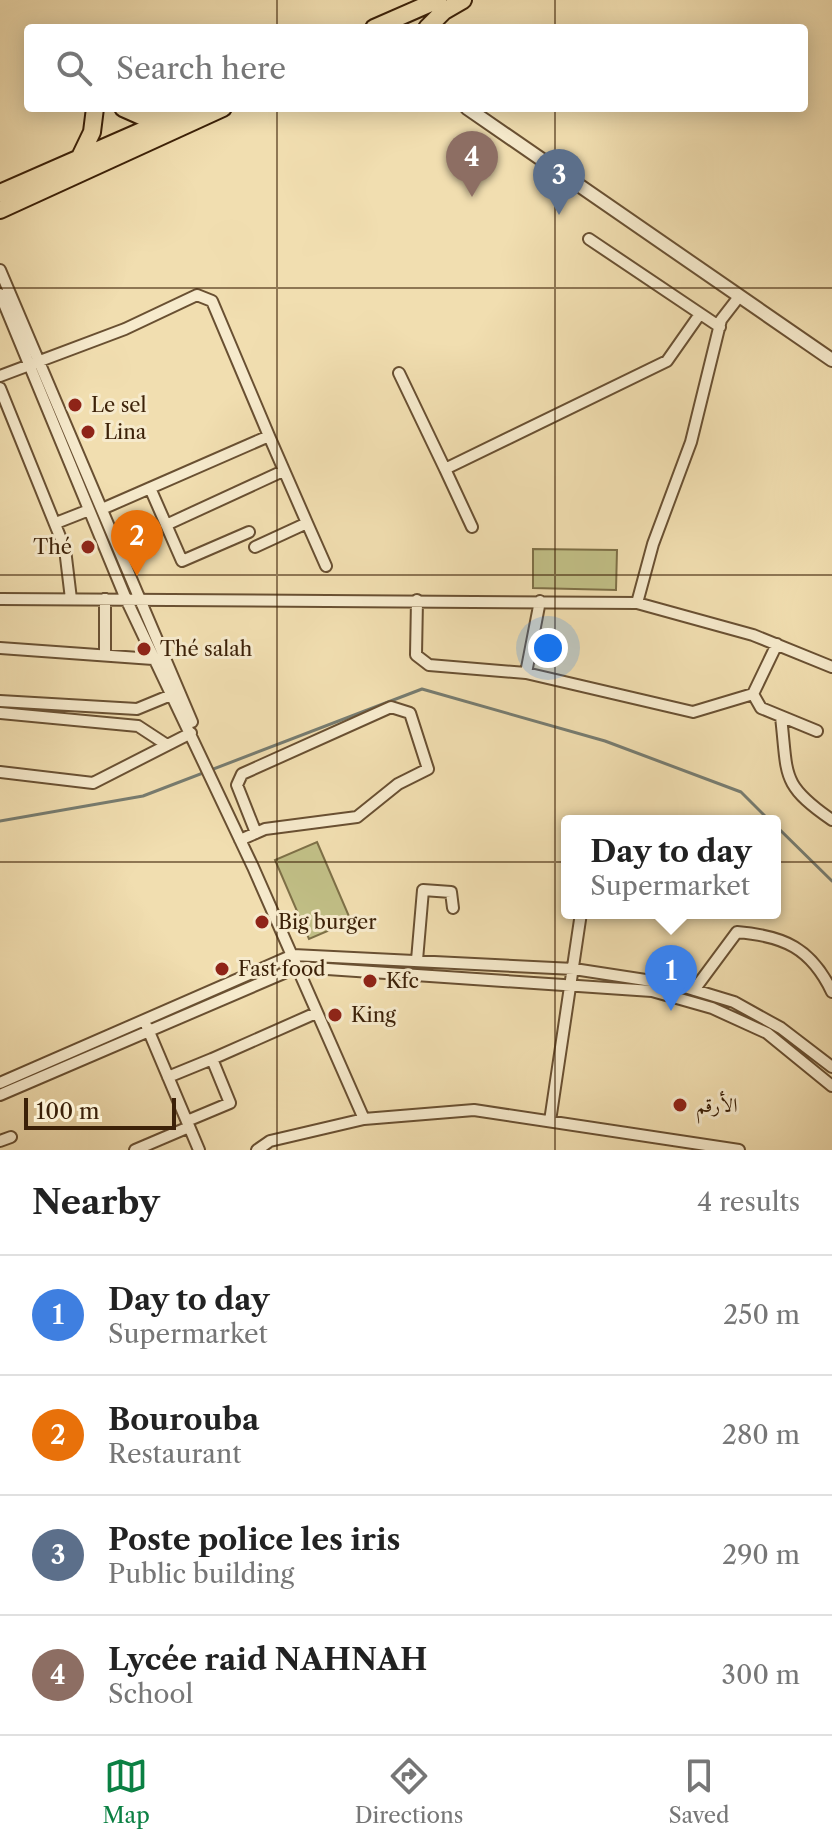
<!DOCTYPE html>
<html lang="en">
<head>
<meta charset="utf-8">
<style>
	body { margin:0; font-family:"Libre Caslon Text",Amiri,serif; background:#f2f2f2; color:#222 }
	.scale { position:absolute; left:24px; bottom:20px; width:152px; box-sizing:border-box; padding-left:8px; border:4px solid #3c2108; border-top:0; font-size:22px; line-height:28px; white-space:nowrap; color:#3c2108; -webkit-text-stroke:6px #f6eacc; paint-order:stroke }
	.you { position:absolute; left:548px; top:648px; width:28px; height:28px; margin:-20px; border:6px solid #fff; border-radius:50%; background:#1a73e8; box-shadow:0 0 0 12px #1a73e833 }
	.badge { display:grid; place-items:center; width:52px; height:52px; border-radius:50%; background:#0b8043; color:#fff; font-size:26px; font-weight:700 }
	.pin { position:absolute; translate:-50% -66px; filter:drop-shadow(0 2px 4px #0008) }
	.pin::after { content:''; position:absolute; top:42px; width:28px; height:24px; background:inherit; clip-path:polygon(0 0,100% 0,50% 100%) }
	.popup { position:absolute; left:561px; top:815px; width:220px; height:104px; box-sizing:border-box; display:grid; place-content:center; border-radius:8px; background:#fff; filter:drop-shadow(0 2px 6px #0005); font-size:26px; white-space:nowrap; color:#767676 }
	.popup b { font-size:30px; color:#222 }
	.popup::after { content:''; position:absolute; left:50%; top:100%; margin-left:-16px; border:16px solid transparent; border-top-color:#fff }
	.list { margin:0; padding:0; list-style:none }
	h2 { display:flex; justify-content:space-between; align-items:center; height:104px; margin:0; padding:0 32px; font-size:34px }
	h2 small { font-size:26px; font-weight:400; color:#767676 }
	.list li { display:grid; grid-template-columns:52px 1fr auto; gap:24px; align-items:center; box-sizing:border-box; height:120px; padding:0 32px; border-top:2px solid #e0e0e0 }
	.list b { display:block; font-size:30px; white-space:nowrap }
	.list p { margin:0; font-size:26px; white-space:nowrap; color:#767676 }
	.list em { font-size:26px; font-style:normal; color:#767676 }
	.icon { flex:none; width:44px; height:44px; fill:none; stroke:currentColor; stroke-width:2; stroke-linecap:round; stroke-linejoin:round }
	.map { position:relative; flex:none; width:832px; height:1150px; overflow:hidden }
	.search { position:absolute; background:#fff; box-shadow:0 4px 20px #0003; left:24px; right:24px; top:24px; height:88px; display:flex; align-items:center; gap:20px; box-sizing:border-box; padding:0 28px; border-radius:8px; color:#767676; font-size:30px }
	.sheet { height:584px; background:#fff }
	nav { display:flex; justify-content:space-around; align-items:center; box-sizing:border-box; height:112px; border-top:2px solid #e0e0e0; background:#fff; font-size:22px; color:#767676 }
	nav a { display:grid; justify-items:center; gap:4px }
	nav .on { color:#0b8043 }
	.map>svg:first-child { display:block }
	.green { fill:#c1bf86; stroke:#7e7047; stroke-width:2 }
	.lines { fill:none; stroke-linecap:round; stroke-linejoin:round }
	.stream { stroke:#777c70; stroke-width:3 }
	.minor-casing { stroke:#695032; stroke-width:14 }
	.tertiary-casing { stroke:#695032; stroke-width:16 }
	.trunk-casing { stroke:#3c2108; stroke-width:20 }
	.minor { stroke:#f6eacc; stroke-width:10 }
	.tertiary { stroke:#f6eacc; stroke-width:12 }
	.trunk { stroke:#f1deb0; stroke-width:16 }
	.grid { fill:none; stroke:#3c2108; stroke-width:2; stroke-opacity:0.55 }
	.poi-dot { fill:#8f2418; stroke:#f6eacc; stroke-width:3 }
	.labels { text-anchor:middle; stroke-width:6; stroke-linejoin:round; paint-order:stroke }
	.poi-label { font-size:20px; fill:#3c2108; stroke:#f6eacc; text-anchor:start }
</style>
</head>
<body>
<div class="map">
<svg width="832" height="1150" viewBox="0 0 832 1150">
	<rect width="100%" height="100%" fill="#f1deb0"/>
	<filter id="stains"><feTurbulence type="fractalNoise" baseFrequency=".0025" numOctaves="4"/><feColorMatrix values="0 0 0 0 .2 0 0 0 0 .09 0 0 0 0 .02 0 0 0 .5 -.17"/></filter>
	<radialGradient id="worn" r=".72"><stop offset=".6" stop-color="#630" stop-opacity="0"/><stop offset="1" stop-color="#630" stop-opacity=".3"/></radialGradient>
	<!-- green -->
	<path class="green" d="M 533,549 L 617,550 L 616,590 L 533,588 Z
		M 317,842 L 351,921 L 309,939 L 275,860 Z"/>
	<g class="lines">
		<!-- stream -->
		<path class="stream" d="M 0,821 L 143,796 L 422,689 L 605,741 L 741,792 L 770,821
			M 775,825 L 832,881"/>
		<!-- minor casing -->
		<g class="minor-casing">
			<path id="minor" d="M 589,239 L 720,327
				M 0,270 L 192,722
				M 0,294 L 126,599 L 253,867 L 364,1119
				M 399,373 L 445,469 L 667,361 L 700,314
				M 0,376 L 125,329 L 197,295 L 212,301 L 269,436 L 102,509
				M 0,388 L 65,549 L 71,599
				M 445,469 L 472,527
				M 150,488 L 182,561 L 249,532
				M 56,523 L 89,510
				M 307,523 L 326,566
				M 166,525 L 283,471
				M 255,547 L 307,523 L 269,436
				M 0,599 L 637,603 L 753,635 L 832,667
				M 417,600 L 416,655 L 429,665 L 526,673 L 693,712 L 753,694
				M 637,603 L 653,544 L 691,442 L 721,320 L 738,298
				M 777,644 L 753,694 L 761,708 L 817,731
				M 0,648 L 153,659
				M 105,655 L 105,599
				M 526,673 L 540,601
				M 0,701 L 137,709 L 171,695
				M 0,713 L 138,726 L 167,745
				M 781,717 C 788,776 780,784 832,820
				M 0,772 L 93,783 L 191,733
				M 240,840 L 265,829 L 357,817 L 398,784 L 428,769 L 410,713 L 391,707 L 242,774 L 237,785 L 256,833
				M 417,960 L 423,890 L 451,892 L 453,908
				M 694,990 L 737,932 C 784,936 811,948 832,992
				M 147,1027 L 199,1150
				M 168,1077 L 212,1059
				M 0,1083 L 293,955 L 574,969 L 678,985 L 734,1002 L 781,1028 L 832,1067
				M 0,1095 L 298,967 L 652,991 L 712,1008 L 767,1033 L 832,1086
				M 187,1121 L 230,1103 L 212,1059 L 316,1013
				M 550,1121 L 581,913
				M 0,1141 L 11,1137
				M 135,1150 L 189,1127
				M 257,1150 L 270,1141 L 364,1119 L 474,1110 L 739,1150"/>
		</g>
		<!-- tertiary casing -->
		<g class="tertiary-casing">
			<path id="tertiary" d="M 467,108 L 832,360"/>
		</g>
		<!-- trunk casing -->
		<g class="trunk-casing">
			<path id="trunk" d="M 374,28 L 438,0
				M 427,28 L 444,11 L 463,0
				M 123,108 L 141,116 L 167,120
				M 79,159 L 92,132 L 95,108
				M 0,193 L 194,108
				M 0,210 L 223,108"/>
		</g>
		<!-- minor -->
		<use href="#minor" class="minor"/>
		<!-- tertiary -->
		<use href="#tertiary" class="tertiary"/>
		<!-- trunk -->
		<use href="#trunk" class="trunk"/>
	</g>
	<!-- grid -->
	<path class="grid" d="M 277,0 L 277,28M 555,0 L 555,28M 277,108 L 277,1150M 555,108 L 555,1150M 0,288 L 832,288M 0,575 L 832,575M 0,862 L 832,862"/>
	<!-- markers -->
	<g class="poi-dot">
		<circle cx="75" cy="405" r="8"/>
		<circle cx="88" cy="432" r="8"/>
		<circle cx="88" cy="547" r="8"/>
		<circle cx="144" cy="649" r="8"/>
		<circle cx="262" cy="922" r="8"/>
		<circle cx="222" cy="969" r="8"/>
		<circle cx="370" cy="981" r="8"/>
		<circle cx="335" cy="1015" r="8"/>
		<circle cx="680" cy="1105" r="8"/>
	</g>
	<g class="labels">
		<!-- poi labels -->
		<g class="poi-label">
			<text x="91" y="412">Le sel</text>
			<text x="104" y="439">Lina</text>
			<text x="72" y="554" text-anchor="end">Thé</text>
			<text x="160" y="656">Thé salah</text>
			<text x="278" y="929">Big burger</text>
			<text x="238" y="976">Fast food</text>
			<text x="386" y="988">Kfc</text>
			<text x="351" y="1022">King</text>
			<text x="696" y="1112">الأرقم</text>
		</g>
	</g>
	<rect width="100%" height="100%" filter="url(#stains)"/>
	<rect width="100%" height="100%" fill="url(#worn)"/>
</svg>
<div class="scale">100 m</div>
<div class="you"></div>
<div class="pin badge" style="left:671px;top:1011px;background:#3f7fe0">1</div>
<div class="popup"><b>Day to day</b>Supermarket</div>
<div class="pin badge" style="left:137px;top:576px;background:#e8710a">2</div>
<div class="pin badge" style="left:559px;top:215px;background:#5c6f8a">3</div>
<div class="pin badge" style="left:472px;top:197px;background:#8d6e63">4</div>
<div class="search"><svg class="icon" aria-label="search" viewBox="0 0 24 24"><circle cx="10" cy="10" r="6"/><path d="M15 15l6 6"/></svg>Search here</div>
</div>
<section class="sheet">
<h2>Nearby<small>4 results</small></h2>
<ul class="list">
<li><span class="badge" style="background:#3f7fe0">1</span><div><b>Day to day</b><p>Supermarket</p></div><em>250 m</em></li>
<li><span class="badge" style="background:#e8710a">2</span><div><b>Bourouba</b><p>Restaurant</p></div><em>280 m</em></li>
<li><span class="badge" style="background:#5c6f8a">3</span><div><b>Poste police les iris</b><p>Public building</p></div><em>290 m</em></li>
<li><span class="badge" style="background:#8d6e63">4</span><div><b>Lycée raid NAHNAH</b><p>School</p></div><em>300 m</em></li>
</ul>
</section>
<nav>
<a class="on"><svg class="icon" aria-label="map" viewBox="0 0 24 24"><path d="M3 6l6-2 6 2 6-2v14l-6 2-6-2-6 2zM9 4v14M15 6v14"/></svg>Map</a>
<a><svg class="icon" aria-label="directions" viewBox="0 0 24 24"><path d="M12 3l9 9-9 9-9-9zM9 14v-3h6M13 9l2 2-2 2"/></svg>Directions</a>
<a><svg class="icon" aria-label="saved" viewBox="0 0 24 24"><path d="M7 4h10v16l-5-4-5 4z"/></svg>Saved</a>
</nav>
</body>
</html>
